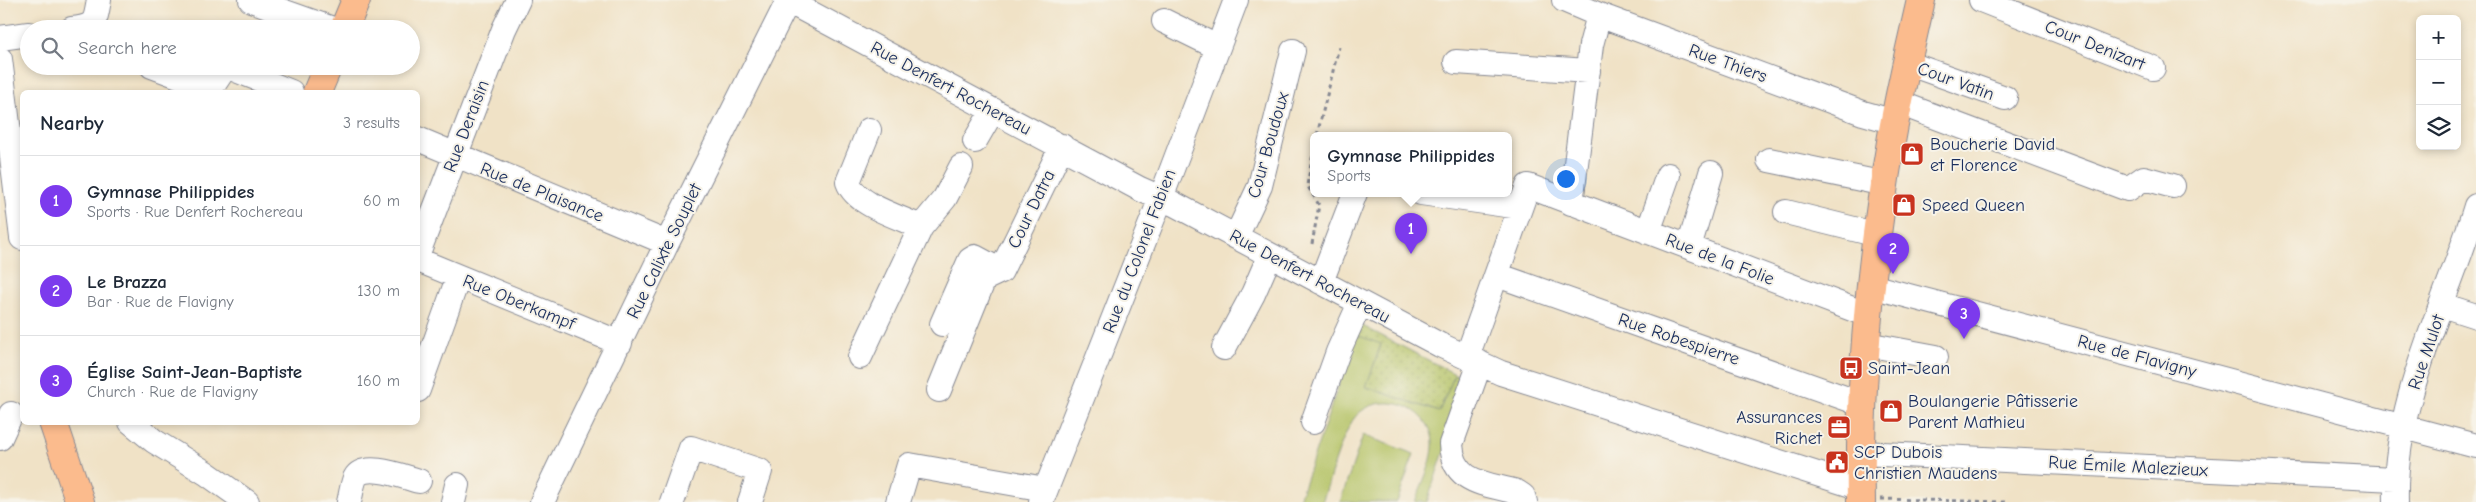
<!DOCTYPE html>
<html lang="en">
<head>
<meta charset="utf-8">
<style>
	body { margin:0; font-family:"Comic Neue",sans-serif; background:#f6f6f7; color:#1f2937 }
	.controls { position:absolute; right:15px; top:15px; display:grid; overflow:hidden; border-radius:8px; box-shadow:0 2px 8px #0003 }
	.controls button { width:45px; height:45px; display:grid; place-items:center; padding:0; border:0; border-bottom:1px solid #e0e1e3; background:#fff; color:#1f2937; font:25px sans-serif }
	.you { position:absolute; left:1565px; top:178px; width:18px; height:18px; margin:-12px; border:4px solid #fff; border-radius:50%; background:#1a73e8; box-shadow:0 0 0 8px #1a73e833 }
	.badge { display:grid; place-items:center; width:32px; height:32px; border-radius:50%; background:#7c3aed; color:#fff; font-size:16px; font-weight:700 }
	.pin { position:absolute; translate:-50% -41px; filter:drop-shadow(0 1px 2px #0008) }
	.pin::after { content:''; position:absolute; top:26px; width:18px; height:15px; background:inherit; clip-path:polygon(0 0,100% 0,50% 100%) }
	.popup { position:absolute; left:1310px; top:132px; width:202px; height:65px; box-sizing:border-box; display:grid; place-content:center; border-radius:8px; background:#fff; filter:drop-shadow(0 1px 4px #0005); font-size:16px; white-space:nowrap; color:#747a83 }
	.popup b { font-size:19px; color:#1f2937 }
	.popup::after { content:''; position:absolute; left:50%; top:100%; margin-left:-10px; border:10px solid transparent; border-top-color:#fff }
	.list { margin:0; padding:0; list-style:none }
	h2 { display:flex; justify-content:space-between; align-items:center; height:65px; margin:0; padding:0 20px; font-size:21px }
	h2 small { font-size:16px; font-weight:400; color:#747a83 }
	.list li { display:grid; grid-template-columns:32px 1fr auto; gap:15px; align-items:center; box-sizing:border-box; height:90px; padding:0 20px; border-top:1px solid #e0e1e3 }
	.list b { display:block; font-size:19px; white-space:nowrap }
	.list p { margin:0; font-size:16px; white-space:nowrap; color:#747a83 }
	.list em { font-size:16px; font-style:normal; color:#747a83 }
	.icon { flex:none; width:28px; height:28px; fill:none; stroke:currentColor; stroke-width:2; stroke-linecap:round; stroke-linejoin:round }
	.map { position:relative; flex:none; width:2476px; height:502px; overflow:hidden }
	.search { position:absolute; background:#fff; box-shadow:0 2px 8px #0003; left:20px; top:20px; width:400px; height:55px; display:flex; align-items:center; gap:12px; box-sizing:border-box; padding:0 18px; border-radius:28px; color:#747a83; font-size:19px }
	.panel { position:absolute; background:#fff; box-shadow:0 2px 8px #0003; left:20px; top:90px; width:400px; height:335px; border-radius:8px }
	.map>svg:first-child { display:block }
	.grass { fill:url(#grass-dots); stroke:#687862 }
	.pitch { fill:#b4c265; stroke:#687862 }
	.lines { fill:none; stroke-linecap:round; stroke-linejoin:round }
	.minor-casing { stroke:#868892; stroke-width:26 }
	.major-casing { stroke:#868892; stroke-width:30 }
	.path { stroke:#868892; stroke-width:3; stroke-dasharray:4 4; stroke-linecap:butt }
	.minor { stroke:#fff; stroke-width:24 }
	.major { stroke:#fbbb8d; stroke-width:28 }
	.labels { text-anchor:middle; stroke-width:4; stroke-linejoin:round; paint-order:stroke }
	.street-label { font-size:18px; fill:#1b2f5e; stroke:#f7f3e8 }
	.poi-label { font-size:18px; fill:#1b2f5e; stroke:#f7f3e8; text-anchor:start }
</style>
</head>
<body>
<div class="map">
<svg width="2476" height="502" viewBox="0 0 2476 502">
	<defs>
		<pattern id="grass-dots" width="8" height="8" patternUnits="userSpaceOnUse" patternTransform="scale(1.25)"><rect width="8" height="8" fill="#b4c265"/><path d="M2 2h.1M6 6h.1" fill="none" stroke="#929e56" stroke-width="1.8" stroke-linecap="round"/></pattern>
	</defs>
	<rect width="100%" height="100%" fill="#f7f3e8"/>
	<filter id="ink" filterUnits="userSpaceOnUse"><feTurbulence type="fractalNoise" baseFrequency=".02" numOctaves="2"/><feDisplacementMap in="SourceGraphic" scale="10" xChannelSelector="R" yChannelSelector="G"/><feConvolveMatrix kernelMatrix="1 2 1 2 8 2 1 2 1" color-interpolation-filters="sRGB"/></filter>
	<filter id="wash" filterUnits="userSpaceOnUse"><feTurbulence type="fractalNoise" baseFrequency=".0096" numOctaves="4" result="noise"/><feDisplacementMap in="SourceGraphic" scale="20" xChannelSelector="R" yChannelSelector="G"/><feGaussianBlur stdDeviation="1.12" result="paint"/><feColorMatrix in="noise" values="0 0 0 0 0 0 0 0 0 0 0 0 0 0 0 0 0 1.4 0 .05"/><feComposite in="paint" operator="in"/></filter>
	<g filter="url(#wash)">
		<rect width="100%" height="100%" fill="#f0e2c6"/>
		<!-- grass -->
		<path class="grass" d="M 1359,324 L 1455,374 L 1439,412 L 1366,387 L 1381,345 L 1356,335 Z"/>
		<!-- pitch -->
		<path class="pitch" d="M 1356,335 L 1381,344 L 1366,387 L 1439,412 L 1455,374 L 1468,380 L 1427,502 L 1415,502 C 1421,485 1432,465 1433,447 C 1435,409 1385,389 1358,414 C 1343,427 1330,481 1322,502 L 1298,502 Z
			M 1363,435 L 1414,454 L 1397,502 L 1340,502 Z"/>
	</g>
	<g filter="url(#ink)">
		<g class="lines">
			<!-- minor casing -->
			<g class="minor-casing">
				<path id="minor" d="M 251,0 L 333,29
					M 786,0 L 1140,189 L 1174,204 L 1440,345 L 1501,373 L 1861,488
					M 1564,0 L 1599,15 L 1863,113 L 1895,122
					M 1981,0 L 2153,68
					M 1164,21 L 1217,47
					M 72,29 C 96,26 95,22 99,0
					M 0,38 L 29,34
					M 0,59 L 22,238
					M 1456,62 L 1588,71
					M 1907,63 L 2005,98
					M 152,66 L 208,87 L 214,84 L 226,66
					M 226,66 L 291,92
					M 1899,103 L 2128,189 L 2144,178 L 2173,186
					M 869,130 L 848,182 C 856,205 899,217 921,227
					M 418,139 L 667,243
					M 975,141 L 993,110
					M 1769,160 L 1885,184
					M 1421,193 L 1520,207
					M 1571,203 L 1591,45 L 1599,15
					M 1786,212 L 1878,235
					M 1648,232 L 1668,175
					M 1236,237 L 1260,186 L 1293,51
					M 1689,247 L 1711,173
					M 418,253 L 504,29 L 518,0
					M 418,260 L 620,343
					M 1497,275 L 1862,404
					M 1321,282 L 1355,193
					M 1871,286 L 2476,446
					M 2442,305 L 2476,316
					M 942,324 L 970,260 L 975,257 L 1001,271
					M 1866,344 L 1936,357
					M 1224,348 L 1253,294 L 1270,255
					M 860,357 L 921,227 L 945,198 L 961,167
					M 1467,357 L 1528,186 L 1868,315
					M 1480,363 L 1451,444 C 1453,484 1485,483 1517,492 L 1523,496 L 1525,502
					M 418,390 L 458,278
					M 939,390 L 984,279 L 1001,271 L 1062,146
					M 131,422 L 154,441 L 206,473 L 247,502
					M 1313,422 L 1338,352 L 1360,303
					M 0,438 L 11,414
					M 1862,453 L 2395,479
					M 349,502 C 351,495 352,485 355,478 C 364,461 404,477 419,481
					M 453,502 L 457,485
					M 542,502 L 667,243 L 788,1
					M 672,502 L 691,448 L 760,471 L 750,502
					M 898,502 L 909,465 L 1045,489
					M 1041,502 L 1161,198 L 1236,0
					M 2396,502 C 2393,399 2447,303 2476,206"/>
			</g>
			<!-- major casing -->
			<g class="major-casing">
				<path id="major" d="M 344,29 L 356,0
					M 317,92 L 328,66
					M 53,422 L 80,502
					M 1861,502 C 1859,384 1870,265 1890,148 C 1898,98 1910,49 1921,0"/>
			</g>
			<!-- path -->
			<path class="path" d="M 1317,135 L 1339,47
				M 1312,244 L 1319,205 L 1307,185 L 1314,149
				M 1881,499 L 2006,502"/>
			<!-- minor -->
			<use href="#minor" class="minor"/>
			<!-- major -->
			<use href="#major" class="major"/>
		</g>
	</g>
	<!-- icons -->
	<defs>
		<g id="shop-square" transform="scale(1.25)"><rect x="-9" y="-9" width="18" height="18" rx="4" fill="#c8321e" stroke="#f7f3e8"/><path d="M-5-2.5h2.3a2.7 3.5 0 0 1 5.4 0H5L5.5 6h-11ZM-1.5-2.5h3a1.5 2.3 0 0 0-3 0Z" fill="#fff"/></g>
		<g id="bus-square" transform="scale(1.25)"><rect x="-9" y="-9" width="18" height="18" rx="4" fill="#c8321e" stroke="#f7f3e8"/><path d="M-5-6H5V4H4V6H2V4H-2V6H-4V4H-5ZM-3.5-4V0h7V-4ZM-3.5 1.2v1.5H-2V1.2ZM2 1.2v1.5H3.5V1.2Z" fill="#fff"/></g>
		<g id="office-square" transform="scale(1.25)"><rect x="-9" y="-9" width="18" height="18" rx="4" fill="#c8321e" stroke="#f7f3e8"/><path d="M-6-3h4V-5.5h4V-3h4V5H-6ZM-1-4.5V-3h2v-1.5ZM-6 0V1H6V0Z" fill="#fff"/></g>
		<g id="civic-square" transform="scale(1.25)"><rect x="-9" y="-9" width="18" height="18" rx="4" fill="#c8321e" stroke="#f7f3e8"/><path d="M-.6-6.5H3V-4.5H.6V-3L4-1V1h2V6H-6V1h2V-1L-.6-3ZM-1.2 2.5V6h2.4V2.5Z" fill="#fff"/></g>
	</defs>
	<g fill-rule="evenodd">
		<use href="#shop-square" x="1912" y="154"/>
		<use href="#shop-square" x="1904" y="205"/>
		<use href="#bus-square" x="1851" y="368"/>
		<use href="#shop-square" x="1891" y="411"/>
		<use href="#office-square" x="1839" y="427"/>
		<use href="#civic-square" x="1837" y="462"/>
	</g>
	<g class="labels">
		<!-- street labels -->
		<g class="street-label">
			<text transform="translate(2095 45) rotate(22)" y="6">Cour Denizart</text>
			<text transform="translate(1728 63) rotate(20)" y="6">Rue Thiers</text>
			<text transform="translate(1956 81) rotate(20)" y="6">Cour Vatin</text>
			<text transform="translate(951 88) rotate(28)" y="6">Rue Denfert Rochereau</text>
			<text transform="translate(466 126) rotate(-69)" y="6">Rue Deraisin</text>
			<text transform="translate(1268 145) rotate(-74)" y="6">Cour Boudoux</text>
			<text transform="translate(542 192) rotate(22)" y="6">Rue de Plaisance</text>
			<text transform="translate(1031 209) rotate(-64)" y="6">Cour Datra</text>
			<text transform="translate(664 251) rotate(-64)" y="6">Rue Calixte Souplet</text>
			<text transform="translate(1139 251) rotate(-69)" y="6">Rue du Colonel Fabien</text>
			<text transform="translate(1720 259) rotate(21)" y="6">Rue de la Folie</text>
			<text transform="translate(1310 276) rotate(28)" y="6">Rue Denfert Rochereau</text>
			<text transform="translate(519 302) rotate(22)" y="6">Rue Oberkampf</text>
			<text transform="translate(1679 339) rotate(19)" y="6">Rue Robespierre</text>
			<text transform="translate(2426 352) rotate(-71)" y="6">Rue Mulot</text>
			<text transform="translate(2137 356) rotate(15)" y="6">Rue de Flavigny</text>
			<text transform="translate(2128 466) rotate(3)" y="6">Rue Émile Malezieux</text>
		</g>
		<!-- poi labels -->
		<g class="poi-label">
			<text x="1930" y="150">Boucherie David<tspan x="1930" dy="21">et Florence</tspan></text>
			<text x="1922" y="211">Speed Queen</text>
			<text x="1868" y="374">Saint-Jean</text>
			<text x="1908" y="407">Boulangerie Pâtisserie<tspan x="1908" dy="21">Parent Mathieu</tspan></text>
			<text x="1822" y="423" text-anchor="end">Assurances<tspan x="1822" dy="21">Richet</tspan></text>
			<text x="1854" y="458">SCP Dubois<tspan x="1854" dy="21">Christien Maudens</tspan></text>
		</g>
	</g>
</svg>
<div class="controls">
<button>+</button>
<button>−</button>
<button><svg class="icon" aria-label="layers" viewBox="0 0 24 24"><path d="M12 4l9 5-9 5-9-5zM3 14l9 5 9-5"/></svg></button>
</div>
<div class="you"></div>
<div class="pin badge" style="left:1411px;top:254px">1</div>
<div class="popup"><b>Gymnase Philippides</b>Sports</div>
<div class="pin badge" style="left:1893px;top:274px">2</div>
<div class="pin badge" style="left:1964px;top:339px">3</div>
<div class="search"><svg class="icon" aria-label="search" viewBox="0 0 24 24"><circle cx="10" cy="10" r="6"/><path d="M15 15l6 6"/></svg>Search here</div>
<section class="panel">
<h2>Nearby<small>3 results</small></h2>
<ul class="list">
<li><span class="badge">1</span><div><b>Gymnase Philippides</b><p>Sports · Rue Denfert Rochereau</p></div><em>60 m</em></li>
<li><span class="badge">2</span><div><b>Le Brazza</b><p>Bar · Rue de Flavigny</p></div><em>130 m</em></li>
<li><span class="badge">3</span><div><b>Église Saint-Jean-Baptiste</b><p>Church · Rue de Flavigny</p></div><em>160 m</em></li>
</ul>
</section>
</div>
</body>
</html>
